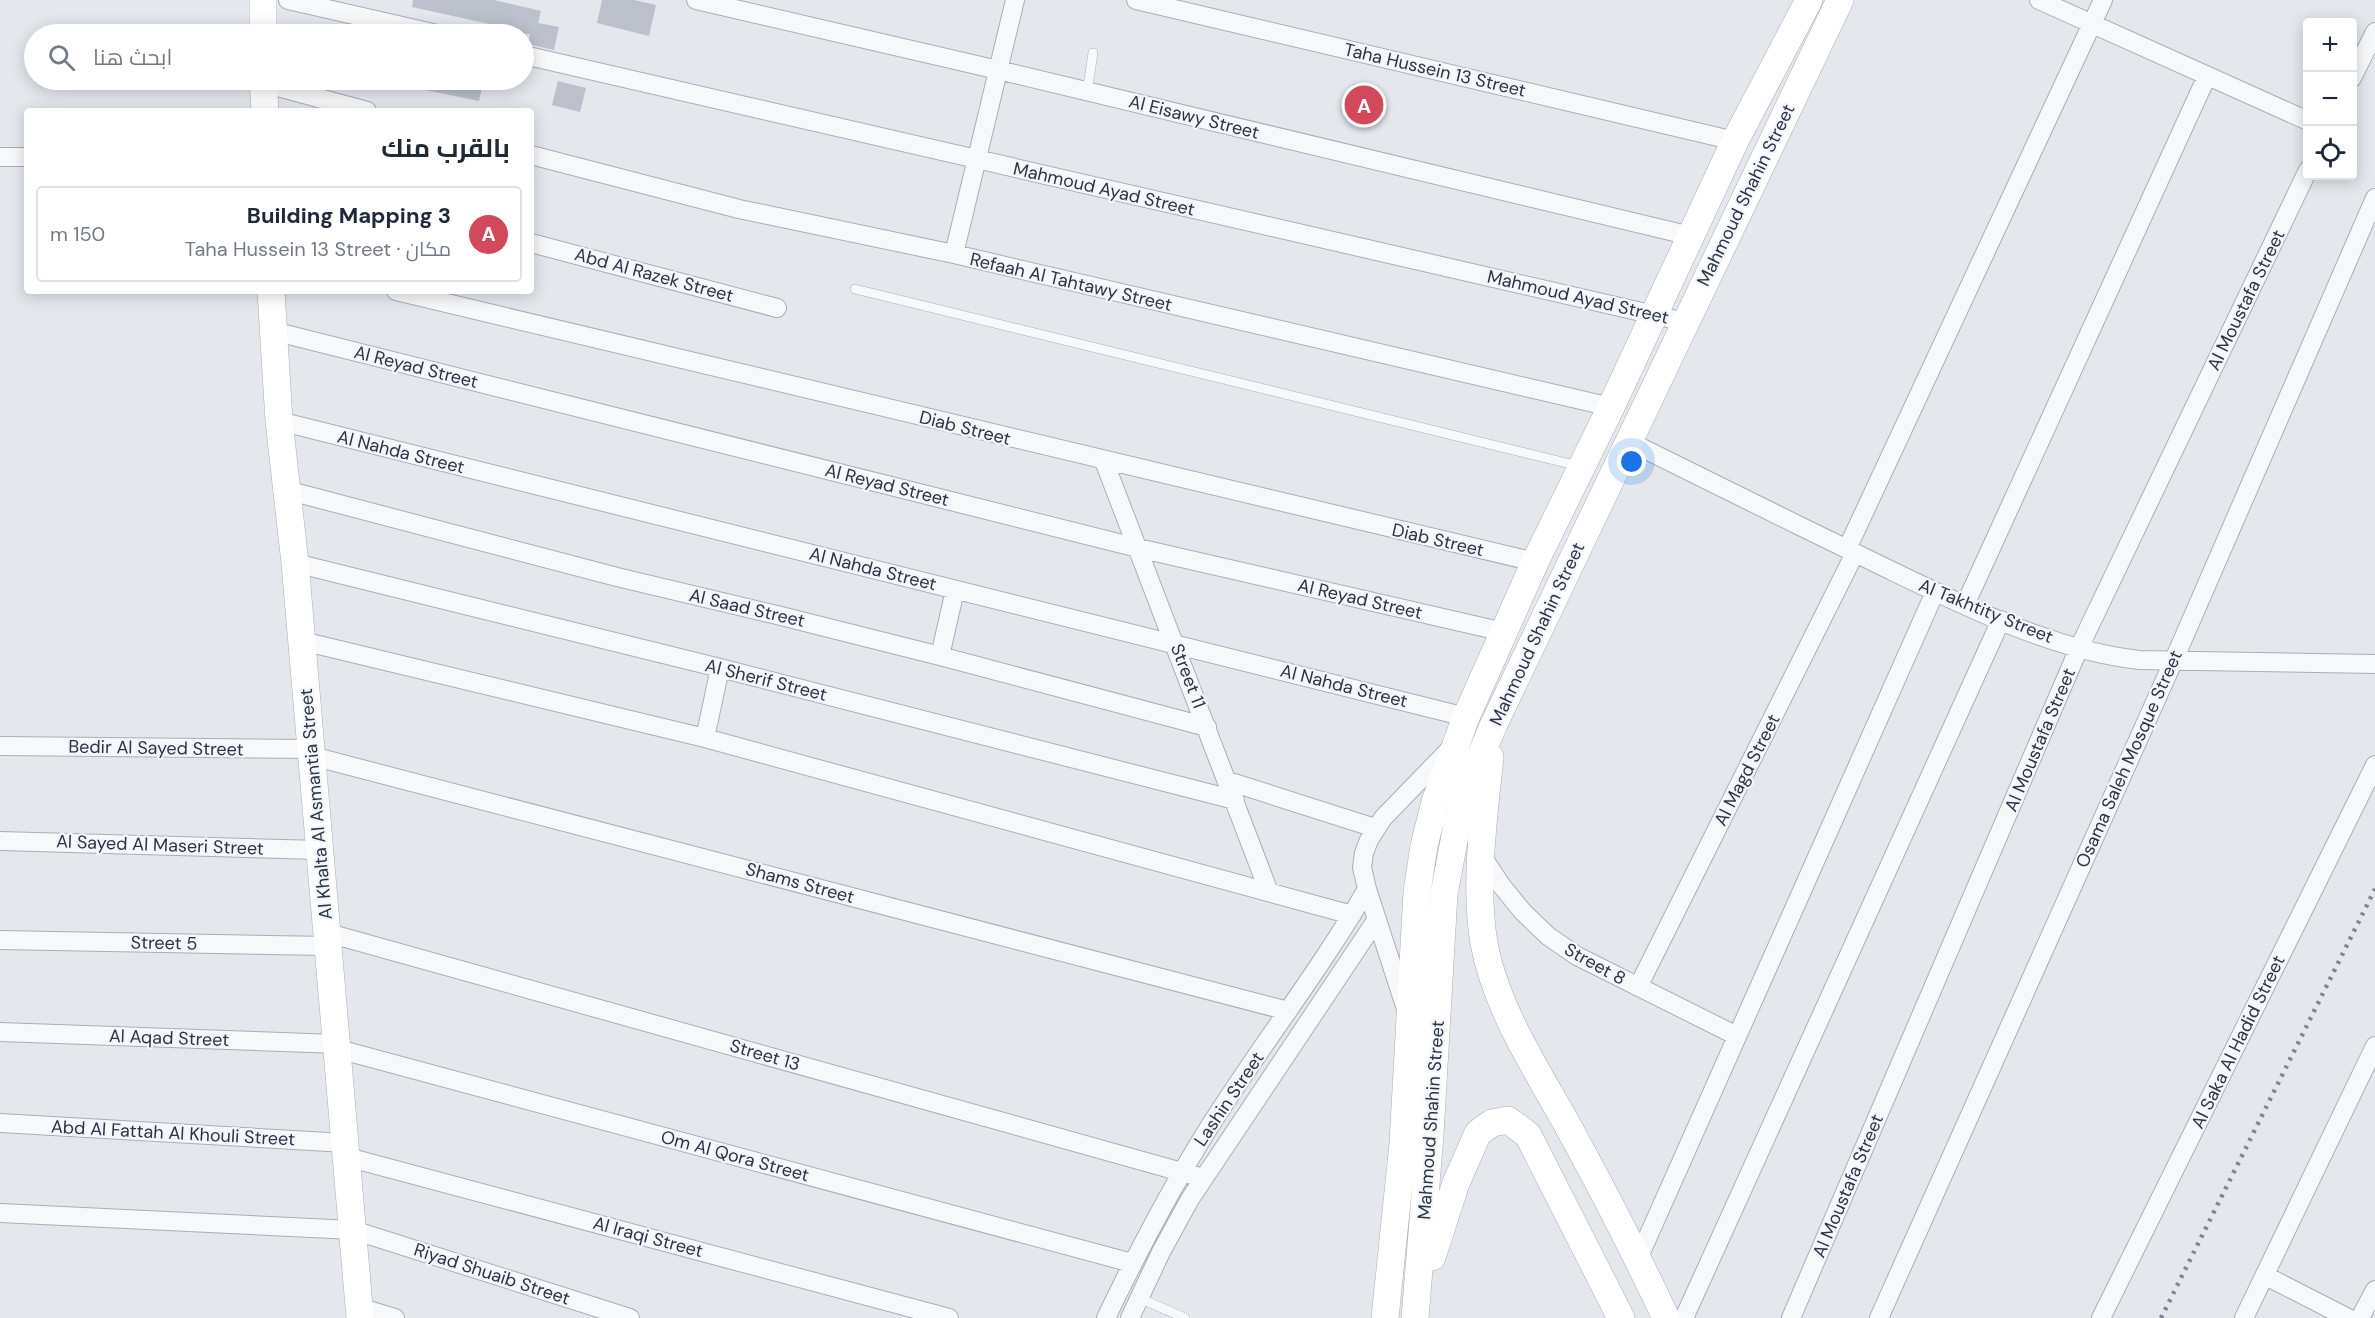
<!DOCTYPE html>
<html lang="ar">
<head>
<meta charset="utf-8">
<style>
	body { margin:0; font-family:"DM Sans",Cairo,sans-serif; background:#f2f2f3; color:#1f2937; direction:rtl }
	.controls { position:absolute; right:18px; top:18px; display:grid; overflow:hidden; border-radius:6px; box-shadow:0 3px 15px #0003 }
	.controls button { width:54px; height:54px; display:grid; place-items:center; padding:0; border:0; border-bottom:2px solid #e0e1e3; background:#fff; color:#1f2937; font:30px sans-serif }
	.you { position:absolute; left:1632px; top:462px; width:21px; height:21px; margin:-15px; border:4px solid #fff; border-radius:50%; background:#1a73e8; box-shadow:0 0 0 9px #1a73e833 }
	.badge { display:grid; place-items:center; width:39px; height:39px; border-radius:50%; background:#d1495b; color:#fff; font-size:20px; font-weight:700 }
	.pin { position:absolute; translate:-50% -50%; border:3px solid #fff; box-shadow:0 2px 6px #0006 }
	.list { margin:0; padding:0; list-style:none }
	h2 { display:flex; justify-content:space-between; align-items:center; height:78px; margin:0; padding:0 24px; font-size:26px }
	h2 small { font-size:20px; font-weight:400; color:#747a83 }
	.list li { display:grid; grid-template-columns:39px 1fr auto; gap:18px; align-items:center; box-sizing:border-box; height:96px; margin:0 12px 12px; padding:0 12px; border:2px solid #e0e1e3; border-radius:6px }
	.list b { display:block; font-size:22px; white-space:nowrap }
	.list p { margin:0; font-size:20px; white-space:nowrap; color:#747a83 }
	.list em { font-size:20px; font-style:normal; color:#747a83 }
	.icon { flex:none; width:33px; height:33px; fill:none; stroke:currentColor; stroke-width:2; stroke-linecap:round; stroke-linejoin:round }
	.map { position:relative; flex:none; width:2375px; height:1318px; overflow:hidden; direction:ltr }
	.search { position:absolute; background:#fff; box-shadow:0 3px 15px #0003; left:24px; top:24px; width:510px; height:66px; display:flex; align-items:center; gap:15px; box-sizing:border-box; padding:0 21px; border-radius:33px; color:#747a83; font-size:22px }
	.panel { position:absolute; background:#fff; box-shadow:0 3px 15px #0003; left:24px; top:108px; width:510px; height:186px; border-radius:6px; direction:rtl }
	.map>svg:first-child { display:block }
	.building { fill:#bbc0ca }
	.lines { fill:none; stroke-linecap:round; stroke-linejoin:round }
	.lane-casing { stroke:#a9aeb7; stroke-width:10 }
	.street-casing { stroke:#a9aeb7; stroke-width:20 }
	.secondary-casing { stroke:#a9aeb7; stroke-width:28 }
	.lane { stroke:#f7f8fa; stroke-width:9 }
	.street { stroke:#f7f8fa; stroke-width:18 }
	.secondary { stroke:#fff; stroke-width:27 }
	.rail { stroke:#7d8696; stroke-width:4.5; stroke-dasharray:3 6; stroke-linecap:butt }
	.labels { text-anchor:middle; stroke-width:4.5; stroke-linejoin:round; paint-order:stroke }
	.street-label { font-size:18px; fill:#2b3445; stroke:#f4f6f9 }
</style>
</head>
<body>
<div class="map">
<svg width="2375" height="1318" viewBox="0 0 2375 1318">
	<rect width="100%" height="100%" fill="#e4e7ec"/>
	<!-- building -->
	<path class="building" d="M 413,0 L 494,0 L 541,11 L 538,23 L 559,27 L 554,50 L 528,44 L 530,34 L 501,34 L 503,27 L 412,7 Z
		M 602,0 L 634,0 L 656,5 L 649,36 L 597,23 Z
		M 411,80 L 484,80 L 479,101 L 410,87 Z
		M 558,81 L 586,88 L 580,112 L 552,105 Z
		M 1353,84 L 1380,90 L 1383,97 L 1377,122 L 1346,114 Z"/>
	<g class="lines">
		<!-- lane casing -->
		<g class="lane-casing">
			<path id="lane" d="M 1087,92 L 1093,53
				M 855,289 L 1579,466
				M 1139,1298 L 1185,1318"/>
		</g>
		<!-- street casing -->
		<g class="street-casing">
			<path id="street" d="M 288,0 L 437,34
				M 696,0 L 998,70 L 1691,236
				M 1136,0 L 1735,141
				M 2039,0 L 2308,121
				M 524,55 L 1685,322
				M 2352,78 L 2375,32
				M 263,83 L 367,111
				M 531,155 L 739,209 L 954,254 L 1611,407
				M 0,157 L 27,157
				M 531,243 L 777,308
				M 954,254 L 1015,0
				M 396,291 L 1535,562
				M 273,331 L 1138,548 L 1504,632
				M 279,421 L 1466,717
				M 1628,441 C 1715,484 1801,527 1888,569 C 1964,606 2055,651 2139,660 L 2375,664
				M 1104,461 L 1269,892
				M 286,490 L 617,577 L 781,616 L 940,656 L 1207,727
				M 1847,549 L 2103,0
				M 295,563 L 720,668 L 1235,800
				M 1965,605 L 2207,76
				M 302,641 L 705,738 L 1352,915
				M 940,656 L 955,590
				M 705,738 L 720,668
				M 0,746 L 311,749
				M 312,756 L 1288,1011
				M 1228,781 L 1375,828
				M 0,841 L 320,850
				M 1482,856 L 1501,885 L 1523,912 L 1548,936 L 1577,956 L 1737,1036
				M 328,933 L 1203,1178
				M 0,940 L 329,946
				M 1638,987 L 1855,553
				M 1405,1006 L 1367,889 L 1362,867 L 1364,853 L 1369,840 L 1383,818 L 1450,749
				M 0,1032 L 337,1044
				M 338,1049 L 1132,1263
				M 0,1123 L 346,1143
				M 347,1157 L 949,1318
				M 0,1213 L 353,1230 L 630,1318
				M 1638,1259 L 1935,592
				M 2266,1276 L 2348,1318
				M 359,1307 L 395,1318
				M 1106,1318 C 1137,1253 1170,1190 1208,1129 C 1259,1048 1319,972 1367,889
				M 1130,1318 L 1161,1252 L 1190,1199 L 1377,919
				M 1684,1318 L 2001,620
				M 1791,1318 L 2079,648 L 2308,170
				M 1879,1318 L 2173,662 L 2375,198
				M 2101,1318 L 2375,765
				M 2244,1318 L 2375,1046
				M 2360,1318 L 2375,1290"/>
		</g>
		<!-- secondary casing -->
		<g class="secondary-casing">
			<path id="secondary" d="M 263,0 L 263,34
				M 263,80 L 265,111
				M 271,291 L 279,421 L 295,563 L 360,1318
				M 1490,757 C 1484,815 1474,885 1484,943 C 1496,1009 1537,1070 1569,1128 C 1603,1190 1636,1254 1666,1318
				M 1432,1257 L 1456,1183 L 1478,1133 L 1492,1123 L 1508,1120 L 1528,1135 L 1621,1318
				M 1385,1318 L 1403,1144 L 1417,892 L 1424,846 L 1435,802 L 1466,717 L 1535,562 L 1611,407 L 1735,141 L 1809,0
				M 1415,1318 L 1430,1135 L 1444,894 L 1457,825 L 1466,791 L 1493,726 L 1840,0"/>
		</g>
		<!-- lane -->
		<use href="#lane" class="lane"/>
		<!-- street -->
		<use href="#street" class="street"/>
		<!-- secondary -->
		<use href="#secondary" class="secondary"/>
		<!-- rail -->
		<path class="rail" d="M 2161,1318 L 2375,889"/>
	</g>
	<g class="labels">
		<!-- street labels -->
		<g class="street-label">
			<text transform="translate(1435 70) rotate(13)" y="6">Taha Hussein 13 Street</text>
			<text transform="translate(1194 117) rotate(14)" y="6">Al Eisawy Street</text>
			<text transform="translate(1104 189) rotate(13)" y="6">Mahmoud Ayad Street</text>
			<text transform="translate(1746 195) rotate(-64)" y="6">Mahmoud Shahin Street</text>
			<text transform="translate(654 275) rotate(15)" y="6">Abd Al Razek Street</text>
			<text transform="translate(1071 282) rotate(13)" y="6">Refaah Al Tahtawy Street</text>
			<text transform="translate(1578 297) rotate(13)" y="6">Mahmoud Ayad Street</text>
			<text transform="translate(2246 300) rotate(-64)" y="6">Al Moustafa Street</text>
			<text transform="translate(416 367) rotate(14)" y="6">Al Reyad Street</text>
			<text transform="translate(965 428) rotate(14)" y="6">Diab Street</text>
			<text transform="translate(401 452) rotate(14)" y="6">Al Nahda Street</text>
			<text transform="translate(887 485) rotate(14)" y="6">Al Reyad Street</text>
			<text transform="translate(1438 540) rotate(13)" y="6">Diab Street</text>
			<text transform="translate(873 569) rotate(14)" y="6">Al Nahda Street</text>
			<text transform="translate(1360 599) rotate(13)" y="6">Al Reyad Street</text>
			<text transform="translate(747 608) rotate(13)" y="6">Al Saad Street</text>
			<text transform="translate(1986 611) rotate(22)" y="6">Al Takhtity Street</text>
			<text transform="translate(1537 634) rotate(-65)" y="6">Mahmoud Shahin Street</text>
			<text transform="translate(1188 676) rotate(69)" y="6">Street 11</text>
			<text transform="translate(766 680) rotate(14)" y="6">Al Sherif Street</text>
			<text transform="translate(1344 686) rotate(14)" y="6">Al Nahda Street</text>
			<text transform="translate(2040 740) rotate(-67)" y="6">Al Moustafa Street</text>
			<text transform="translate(156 748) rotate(1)" y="6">Bedir Al Sayed Street</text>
			<text transform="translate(2129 759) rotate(-66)" y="6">Osama Saleh Mosque Street</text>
			<text transform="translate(1747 770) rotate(-63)" y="6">Al Magd Street</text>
			<text transform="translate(316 804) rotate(-95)" y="6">Al Khalta Al Asmantia Street</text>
			<text transform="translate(160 845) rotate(2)" y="6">Al Sayed Al Maseri Street</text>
			<text transform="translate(800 883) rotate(15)" y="6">Shams Street</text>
			<text transform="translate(164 943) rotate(1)" y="6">Street 5</text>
			<text transform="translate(1595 964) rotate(29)" y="6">Street 8</text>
			<text transform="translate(169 1038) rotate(2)" y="6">Al Aqad Street</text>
			<text transform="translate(2238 1042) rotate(-64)" y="6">Al Saka Al Hadid Street</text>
			<text transform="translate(765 1055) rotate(16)" y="6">Street 13</text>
			<text transform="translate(1229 1099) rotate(-56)" y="6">Lashin Street</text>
			<text transform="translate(1431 1120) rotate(-86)" y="6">Mahmoud Shahin Street</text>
			<text transform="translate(173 1133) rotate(3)" y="6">Abd Al Fattah Al Khouli Street</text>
			<text transform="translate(735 1156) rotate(15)" y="6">Om Al Qora Street</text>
			<text transform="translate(1848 1186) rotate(-67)" y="6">Al Moustafa Street</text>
			<text transform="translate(648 1237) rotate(15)" y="6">Al Iraqi Street</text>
			<text transform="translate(492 1274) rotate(18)" y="6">Riyad Shuaib Street</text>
		</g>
	</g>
</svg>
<div class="controls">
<button>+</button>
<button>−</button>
<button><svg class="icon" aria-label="locate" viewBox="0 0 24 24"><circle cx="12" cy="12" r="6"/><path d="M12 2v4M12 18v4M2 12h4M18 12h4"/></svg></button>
</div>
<div class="you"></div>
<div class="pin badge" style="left:1364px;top:105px">A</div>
<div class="search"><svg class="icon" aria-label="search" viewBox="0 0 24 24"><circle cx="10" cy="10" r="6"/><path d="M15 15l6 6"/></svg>ابحث هنا</div>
<section class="panel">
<h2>بالقرب منك<small></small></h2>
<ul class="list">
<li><span class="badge">A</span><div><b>Building Mapping 3</b><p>مكان · Taha Hussein 13 Street</p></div><em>150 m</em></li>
</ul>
</section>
</div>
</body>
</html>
